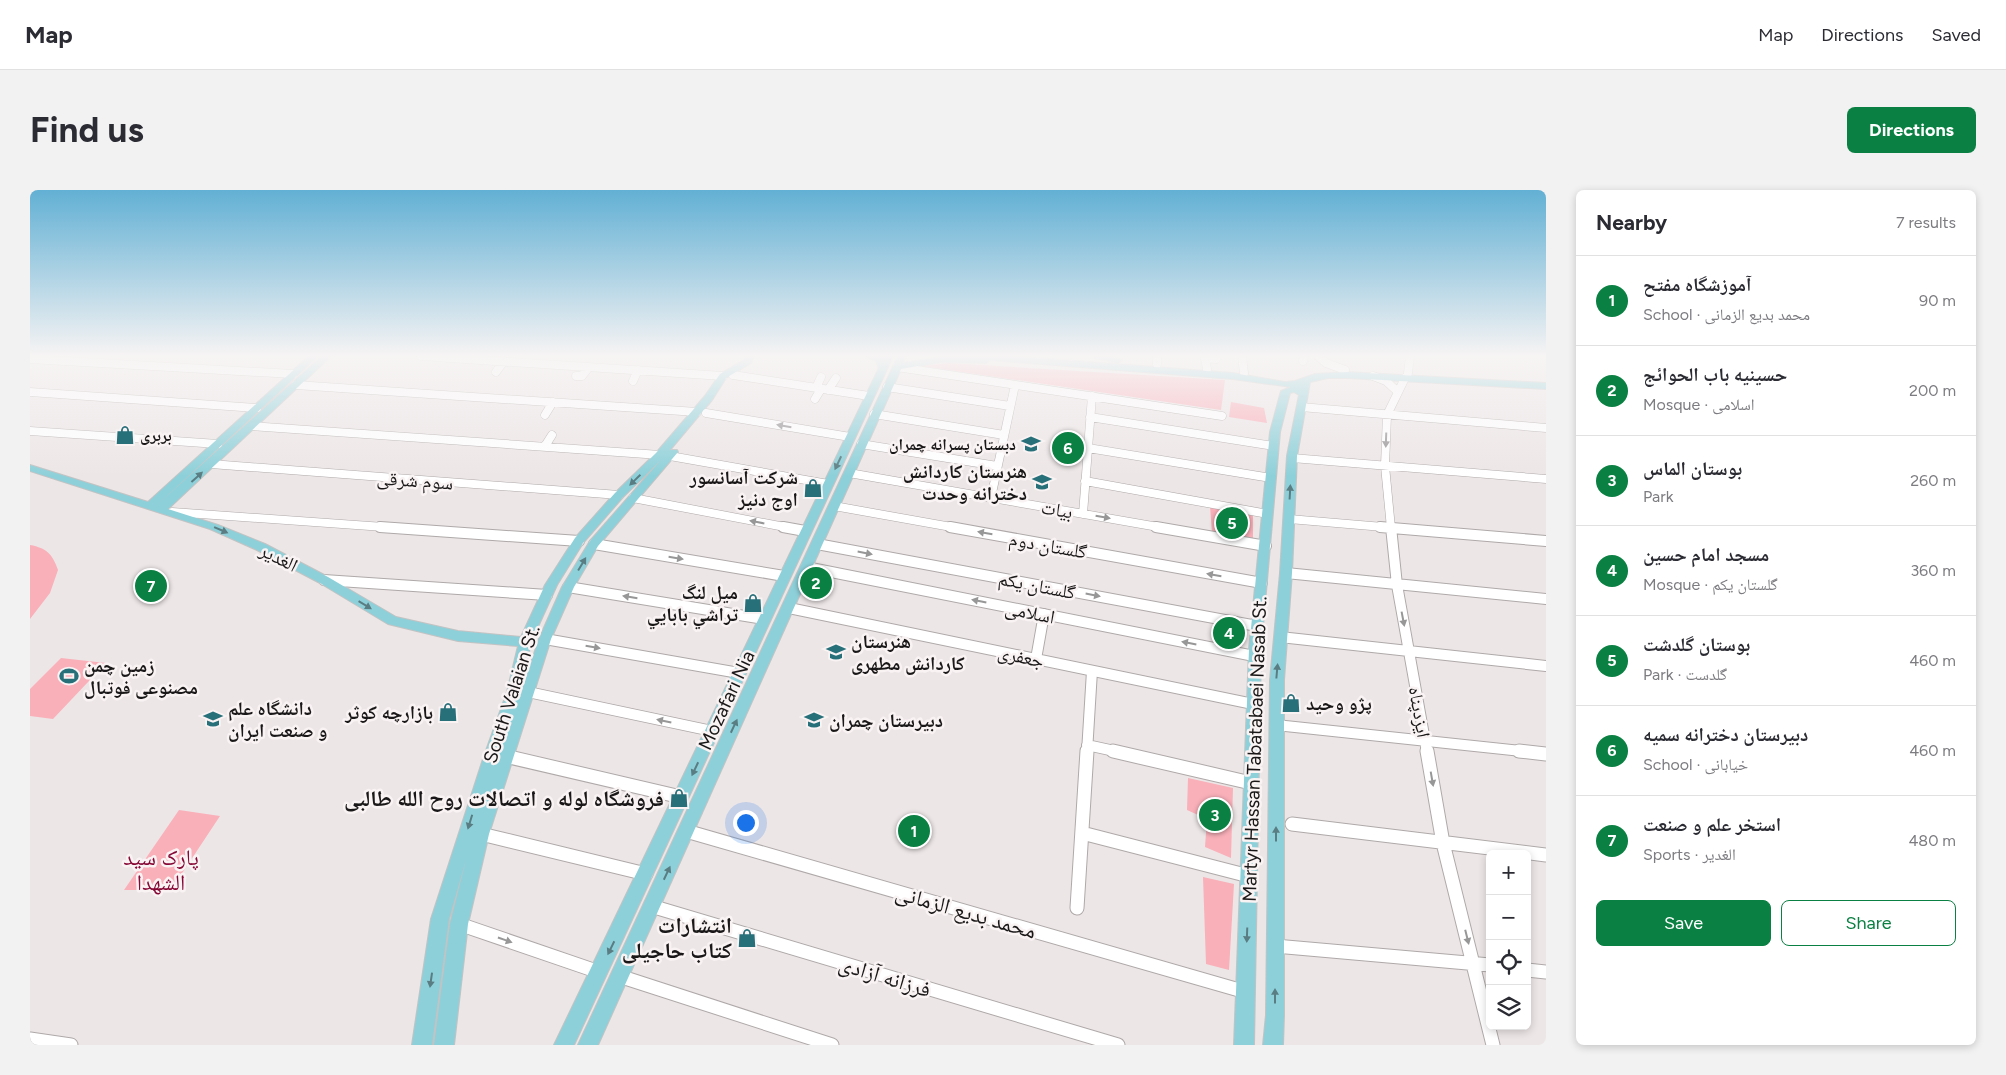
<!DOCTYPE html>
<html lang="en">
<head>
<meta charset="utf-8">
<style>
	body { margin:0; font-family:Figtree,"Noto Naskh Arabic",sans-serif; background:#f2f2f3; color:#2b2b33 }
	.controls { position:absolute; right:15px; bottom:15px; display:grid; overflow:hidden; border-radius:8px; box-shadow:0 2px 8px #0003 }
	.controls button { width:45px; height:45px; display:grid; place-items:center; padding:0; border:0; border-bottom:1px solid #e1e1e2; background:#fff; color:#2b2b33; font:25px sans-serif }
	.you { position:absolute; left:715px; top:632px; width:18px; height:18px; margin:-12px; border:4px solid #fff; border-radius:50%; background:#1a73e8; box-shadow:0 0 0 8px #1a73e833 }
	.badge { display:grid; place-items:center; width:32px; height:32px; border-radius:50%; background:#0b8043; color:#fff; font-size:16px; font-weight:700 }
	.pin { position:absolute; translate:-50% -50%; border:2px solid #fff; box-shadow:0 1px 5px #0006 }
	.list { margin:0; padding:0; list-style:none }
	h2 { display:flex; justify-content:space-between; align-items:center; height:65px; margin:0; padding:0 20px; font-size:21px }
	h2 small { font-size:16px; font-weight:400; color:#7c7c81 }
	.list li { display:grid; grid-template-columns:32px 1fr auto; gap:15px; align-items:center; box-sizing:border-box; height:90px; padding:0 20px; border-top:1px solid #e1e1e2 }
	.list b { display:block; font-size:19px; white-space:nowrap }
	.list p { margin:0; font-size:16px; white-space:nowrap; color:#7c7c81 }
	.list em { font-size:16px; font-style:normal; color:#7c7c81 }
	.actions { display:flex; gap:10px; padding:15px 20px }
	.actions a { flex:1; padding:11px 0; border:1px solid #0b8043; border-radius:8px; text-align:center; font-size:18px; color:#0b8043 }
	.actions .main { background:#0b8043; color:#fff }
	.icon { flex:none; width:28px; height:28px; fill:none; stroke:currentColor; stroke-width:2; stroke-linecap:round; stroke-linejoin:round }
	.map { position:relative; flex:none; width:1516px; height:855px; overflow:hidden; border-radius:8px }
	header { display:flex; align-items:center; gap:30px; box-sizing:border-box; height:70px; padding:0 25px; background:#fff; border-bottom:1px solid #e1e1e2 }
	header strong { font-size:24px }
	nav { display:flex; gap:28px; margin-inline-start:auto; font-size:18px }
	.intro { display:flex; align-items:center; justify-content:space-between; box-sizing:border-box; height:120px; padding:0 30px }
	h1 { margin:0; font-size:35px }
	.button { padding:12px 22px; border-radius:8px; background:#0b8043; color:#fff; font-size:18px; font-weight:700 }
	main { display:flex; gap:30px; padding:0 30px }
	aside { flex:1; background:#fff; border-radius:8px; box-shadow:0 2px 8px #0003 }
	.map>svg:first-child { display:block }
	.green { fill:#f9b0b9 }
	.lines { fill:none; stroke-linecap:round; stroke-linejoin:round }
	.minor-far2-casing { stroke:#afa9a9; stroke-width:9 }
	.minor-far1-casing { stroke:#afa9a9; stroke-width:12 }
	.minor-casing { stroke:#afa9a9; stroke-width:15 }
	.major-casing { stroke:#c3c3c3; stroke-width:2 }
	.minor-far2 { stroke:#fff; stroke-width:8 }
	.minor-far1 { stroke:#fff; stroke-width:10 }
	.minor { stroke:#fff; stroke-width:13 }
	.major { fill:#8ed0d9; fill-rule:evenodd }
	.oneway { fill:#989797 }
	.oneway2 { fill:#597d82 }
	.labels { text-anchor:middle; stroke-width:5; stroke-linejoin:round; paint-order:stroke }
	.far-poi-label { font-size:16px; font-weight:bold; fill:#191717; stroke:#faf3f4; text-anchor:start }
	.poi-label { font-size:19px; font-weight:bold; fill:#191717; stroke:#faf3f4; text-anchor:start }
	.street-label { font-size:19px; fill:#191717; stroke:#faf3f4 }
	.near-poi-label { font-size:22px; font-weight:bold; fill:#191717; stroke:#faf3f4; text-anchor:end }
	.near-park-label { font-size:22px; fill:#860734; stroke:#faf3f4 }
	.near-street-label { font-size:22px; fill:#191717; stroke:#faf3f4 }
</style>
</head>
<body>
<header>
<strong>Map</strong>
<nav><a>Map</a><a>Directions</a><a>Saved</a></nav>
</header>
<div class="intro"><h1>Find us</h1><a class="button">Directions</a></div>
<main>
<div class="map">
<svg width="1516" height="855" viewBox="0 0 1516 855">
	<rect width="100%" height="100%" fill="#ede6e7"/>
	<!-- green -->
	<path class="green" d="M 919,173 L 1195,190 L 1191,220 L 892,176 Z
		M 1201,212 L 1234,218 L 1237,233 L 1199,227 Z
		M 1180,316 L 1223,324 L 1223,350 L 1182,343 Z
		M 0,355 C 17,358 23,365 28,380 L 20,403 L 0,429 Z
		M 31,468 L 76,473 L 23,529 L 0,526 L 0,499 Z
		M 1158,588 L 1203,598 L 1201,668 L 1175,657 L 1177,629 L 1157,620 Z
		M 149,620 L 190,626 L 141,700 L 94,700 Z
		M 1173,687 L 1204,694 L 1199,780 L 1176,774 Z"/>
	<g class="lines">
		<!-- minor-far2 casing -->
		<g class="minor-far2-casing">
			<path id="minor-far2" d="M 391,166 L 693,186
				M 1127,166 L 1127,174
				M 1212,166 L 1214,183
				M 1288,166 L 1296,173 L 1315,180
				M 0,169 L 263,184
				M 1273,171 L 1274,166
				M 867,177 L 1192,226
				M 1177,179 L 1175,168 L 1186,169
				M 466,182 L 474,171
				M 1378,183 L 1380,166
				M 703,185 L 839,206
				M 546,186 L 552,186 L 559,177
				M 1343,186 L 1356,191 L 1368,202
				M 603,191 L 608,180
				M 266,195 L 667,222
				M 857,197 L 980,216
				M 786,198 L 791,187
				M 798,200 L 806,188
				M 0,202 L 227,218
				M 785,209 L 791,199
				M 1271,217 L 1516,238
				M 676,223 L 820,247
				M 844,224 L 974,245
				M 515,225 L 523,212
				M 1060,227 L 1244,256
				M 222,236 L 630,265
				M 0,241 L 188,254
				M 831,254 L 967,276
				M 515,256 L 522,245
				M 1058,258 L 1241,288
				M 640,266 L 798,294
				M 1262,268 L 1516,289
				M 181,274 L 589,305
				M 819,283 L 1134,338
				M 1055,291 L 1238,324
				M 603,308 L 760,338
				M 961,308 L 985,195
				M 804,316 L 927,338
				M 142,322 L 368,338
				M 1053,324 L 1062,206
				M 1259,329 L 1365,338
				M 1361,338 L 1355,276 L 1357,225 L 1375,188"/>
		</g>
		<!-- minor-far1 casing -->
		<g class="minor-far1-casing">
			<path id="minor-far1" d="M 350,337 L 549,351
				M 753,337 L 775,341
				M 920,337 L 1232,393
				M 1126,337 L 1236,356
				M 1350,337 L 1516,351
				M 1361,337 L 1367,395 L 1397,562
				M 564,354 L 754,386
				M 787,354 L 1227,436
				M 776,377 L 1224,466
				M 1256,383 L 1516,409
				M 294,390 L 517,405
				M 538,397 L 734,429
				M 759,418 L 1223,514
				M 1250,447 L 1516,476
				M 515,449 L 709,483
				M 1006,469 L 1014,424
				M 498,502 L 682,541
				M 1246,535 L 1501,562
				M 1057,555 L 1089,562
				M 1057,562 L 1062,481"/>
		</g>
		<!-- minor casing -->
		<g class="minor-casing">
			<path id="minor" d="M 1083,561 L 1221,593
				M 1397,561 L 1413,653 L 1463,855
				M 1489,561 L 1516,564
				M 475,566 L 651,607
				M 1262,634 L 1516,665
				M 656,641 L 1216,802
				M 1052,643 L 1219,686
				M 451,644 L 616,684
				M 621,716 L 1088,855
				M 1047,718 L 1057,561
				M 429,734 L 569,782
				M 1245,756 L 1460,775
				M 1497,780 L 1516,782
				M 589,786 L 802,855
				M 0,849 L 41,855"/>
		</g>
		<!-- major casing -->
		<g class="major-casing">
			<path id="major" d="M 279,166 L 288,166 L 127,315 L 292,166 L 301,166 L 138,319 L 188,335 L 235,354 L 298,387 L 366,427 L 428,441 L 491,447 L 515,395 L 545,348 L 585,303 L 626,263 L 675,206 L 690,184 L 714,170 L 716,166 L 724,166 L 721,173 L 696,188 L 682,210 L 640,260 L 647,260 L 648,262 L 568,356 L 544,397 L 521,449 L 459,644 L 438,734 L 424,855 L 404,855 L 420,734 L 436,670 L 419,729 L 402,855 L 382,855 L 401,729 L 454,566 L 477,502 L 488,456 L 428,451 L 358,434 L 290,393 L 227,360 L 180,339 L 0,281 L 0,275 L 118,312 ZM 631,270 L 560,351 L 532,397 L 509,449 L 491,502 L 501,452 L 527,395 L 553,353 L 593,307 Z
				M 836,166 L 849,166 L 854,168 L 855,166 L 863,166 L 544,855 L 524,855 L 849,178 L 846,171 Z
				M 868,166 L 876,166 L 873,173 L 911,167 L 978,166 L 1203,183 L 1255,192 L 1265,191 L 1285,184 L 1317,182 L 1516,193 L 1516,199 L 1317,188 L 1298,188 L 1280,192 L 1267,266 L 1262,383 L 1254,490 L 1254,825 L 1253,855 L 1233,855 L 1236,825 L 1240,490 L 1250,383 L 1257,266 L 1269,205 L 1264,202 L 1260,203 L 1250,242 L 1231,459 L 1224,855 L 1204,855 L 1219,459 L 1240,242 L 1251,201 L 1261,197 L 1203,189 L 960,170 L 956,173 L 911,172 L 871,179 L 568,855 L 548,855 Z
				M 1064,166 L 1080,166 L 1092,170 L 1088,173 L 1065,168 Z"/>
		</g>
		<!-- minor-far2 -->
		<use href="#minor-far2" class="minor-far2"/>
		<!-- minor-far1 -->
		<use href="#minor-far1" class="minor-far1"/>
		<!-- minor -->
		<use href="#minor" class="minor"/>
		<!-- major -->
		<use href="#major" class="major"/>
	</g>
	<!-- one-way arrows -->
	<defs><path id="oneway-solid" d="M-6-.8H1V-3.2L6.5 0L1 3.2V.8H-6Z" transform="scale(1.25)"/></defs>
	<g class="oneway">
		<use href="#oneway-solid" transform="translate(754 236) rotate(-170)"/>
		<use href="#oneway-solid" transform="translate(1356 250) rotate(92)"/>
		<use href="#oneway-solid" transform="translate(1073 327) rotate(10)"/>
		<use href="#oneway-solid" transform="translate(727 332) rotate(-169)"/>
		<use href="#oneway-solid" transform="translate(955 343) rotate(-170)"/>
		<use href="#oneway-solid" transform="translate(835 363) rotate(11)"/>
		<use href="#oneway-solid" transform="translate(646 368) rotate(9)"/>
		<use href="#oneway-solid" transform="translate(1184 385) rotate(-170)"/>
		<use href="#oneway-solid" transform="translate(1063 405) rotate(11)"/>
		<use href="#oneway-solid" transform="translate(600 407) rotate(-171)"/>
		<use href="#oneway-solid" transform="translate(949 411) rotate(-169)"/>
		<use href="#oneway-solid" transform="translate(1373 429) rotate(79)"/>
		<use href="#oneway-solid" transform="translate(1159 453) rotate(-169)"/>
		<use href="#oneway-solid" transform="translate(563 457) rotate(10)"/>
		<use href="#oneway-solid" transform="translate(634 531) rotate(-168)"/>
		<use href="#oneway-solid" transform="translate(1402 589) rotate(80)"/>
		<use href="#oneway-solid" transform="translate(1437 747) rotate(76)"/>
		<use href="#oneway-solid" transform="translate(475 750) rotate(19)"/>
	</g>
	<g class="oneway2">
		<use href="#oneway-solid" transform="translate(808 273) rotate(115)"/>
		<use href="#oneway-solid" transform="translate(167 287) rotate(-42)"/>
		<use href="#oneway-solid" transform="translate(605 290) rotate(136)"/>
		<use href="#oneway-solid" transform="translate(1260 302) rotate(-87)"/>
		<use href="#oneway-solid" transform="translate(191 340) rotate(23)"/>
		<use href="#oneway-solid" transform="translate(552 374) rotate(-59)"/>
		<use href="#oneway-solid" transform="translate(335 415) rotate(31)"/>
		<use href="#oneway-solid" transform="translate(1247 481) rotate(-85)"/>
		<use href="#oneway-solid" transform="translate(704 536) rotate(-65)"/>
		<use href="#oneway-solid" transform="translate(665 579) rotate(115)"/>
		<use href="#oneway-solid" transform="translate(440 632) rotate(107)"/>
		<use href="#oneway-solid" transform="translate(1246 644) rotate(-90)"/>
		<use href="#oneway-solid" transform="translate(637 683) rotate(-65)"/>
		<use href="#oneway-solid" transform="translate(1217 745) rotate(92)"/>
		<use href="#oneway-solid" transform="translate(581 758) rotate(116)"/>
		<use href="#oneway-solid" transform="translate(401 790) rotate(98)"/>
		<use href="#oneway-solid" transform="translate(1245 806) rotate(-90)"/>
	</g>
	<!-- sky -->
	<linearGradient id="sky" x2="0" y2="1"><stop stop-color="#62b0d4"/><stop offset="0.58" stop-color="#f7f4f4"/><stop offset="1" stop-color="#f7f4f4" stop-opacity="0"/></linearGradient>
	<rect width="1516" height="286" fill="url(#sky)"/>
	<!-- icons -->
	<defs>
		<g id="shop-bare" transform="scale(1.5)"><path d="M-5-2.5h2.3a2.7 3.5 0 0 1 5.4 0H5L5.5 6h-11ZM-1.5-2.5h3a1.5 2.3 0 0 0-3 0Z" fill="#27707a" stroke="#faf3f4" stroke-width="2.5" paint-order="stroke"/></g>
		<g id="school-bare" transform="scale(1.5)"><path d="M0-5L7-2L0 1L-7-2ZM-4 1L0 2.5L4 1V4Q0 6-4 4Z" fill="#27707a" stroke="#faf3f4" stroke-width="2.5" paint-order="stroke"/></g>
		<g id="stadium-bare" transform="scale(1.5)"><path d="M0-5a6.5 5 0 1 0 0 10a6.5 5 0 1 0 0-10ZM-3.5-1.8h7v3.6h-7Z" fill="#27707a" stroke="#faf3f4" stroke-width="2.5" paint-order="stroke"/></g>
		<g id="university-bare" transform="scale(1.5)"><path d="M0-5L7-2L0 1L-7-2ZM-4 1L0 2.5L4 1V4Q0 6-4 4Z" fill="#27707a" stroke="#faf3f4" stroke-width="2.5" paint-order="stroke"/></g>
	</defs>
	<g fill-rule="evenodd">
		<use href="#shop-bare" x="95" y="245"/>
		<use href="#school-bare" x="1001" y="254"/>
		<use href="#school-bare" x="1012" y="292"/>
		<use href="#shop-bare" x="783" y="298"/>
		<use href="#shop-bare" x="723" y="413"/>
		<use href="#school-bare" x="806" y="462"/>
		<use href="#stadium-bare" x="39" y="486"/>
		<use href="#shop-bare" x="1261" y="513"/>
		<use href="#shop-bare" x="418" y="522"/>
		<use href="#university-bare" x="183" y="529"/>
		<use href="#school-bare" x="784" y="530"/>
		<use href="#shop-bare" x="649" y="608"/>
		<use href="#shop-bare" x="717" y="748"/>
	</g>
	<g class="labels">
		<!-- far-poi labels -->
		<g class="far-poi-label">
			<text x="110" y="251">بربری</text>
			<text x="986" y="260" text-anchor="end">دبستان پسرانه چمران</text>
		</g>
		<!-- poi labels -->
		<g class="poi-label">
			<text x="997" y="288" text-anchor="end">هنرستان کاردانش<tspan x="997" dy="22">دخترانه وحدت</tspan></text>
			<text x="768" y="294" text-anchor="end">شرکت آسانسور<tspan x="768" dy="22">اوج دنیز</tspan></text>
			<text x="708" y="409" text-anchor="end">ميل لنگ<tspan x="708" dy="22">تراشي بابايي</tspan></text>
			<text x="821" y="458">هنرستان<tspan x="821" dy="22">کاردانش مطهری</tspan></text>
			<text x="54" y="482">زمین چمن<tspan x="54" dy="22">مصنوعی فوتبال</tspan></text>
			<text x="1276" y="520">پژو وحید</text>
			<text x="198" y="525">دانشگاه علم<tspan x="198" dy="22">و صنعت ایران</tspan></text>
			<text x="403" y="529" text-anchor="end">بازارچه کوثر</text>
			<text x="799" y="537">دبیرستان چمران</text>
		</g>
		<!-- street labels -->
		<g class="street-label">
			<text transform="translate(385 290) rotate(4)" y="7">سوم شرقی</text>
			<text transform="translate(1027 319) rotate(10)" y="7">بیات</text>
			<text transform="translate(1018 355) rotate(10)" y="7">گلستان دوم</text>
			<text transform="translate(249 367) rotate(27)" y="7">الغدیر</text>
			<text transform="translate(1007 395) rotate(11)" y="7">گلستان یکم</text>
			<text transform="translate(1000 422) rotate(11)" y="7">اسلامی</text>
			<text transform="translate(991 466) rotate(12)" y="7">جعفری</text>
			<text transform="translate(481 504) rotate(-72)" y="7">South Valaian St.</text>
			<text transform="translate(696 510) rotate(-65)" y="7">Mozafari Nia</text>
			<text transform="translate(1390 522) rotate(80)" y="7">ایزدپناه</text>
			<text transform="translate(1224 559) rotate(-88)" y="7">Martyr Hassan Tabatabaei Nasab St.</text>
		</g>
		<!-- near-poi labels -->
		<g class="near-poi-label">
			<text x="634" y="616">فروشگاه لوله و اتصالات روح الله طالبی</text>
			<text x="702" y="743">انتشارات<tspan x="702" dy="25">کتاب حاجیلی</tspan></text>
		</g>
		<!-- near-park labels -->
		<g class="near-park-label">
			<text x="131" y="675">پارک سید<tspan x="131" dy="25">الشهدا</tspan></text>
		</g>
		<!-- near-street labels -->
		<g class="near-street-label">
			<text transform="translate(936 721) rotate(16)" y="8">محمد بدیع الزمانی</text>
			<text transform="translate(855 786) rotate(17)" y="8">فرزانه آزادی</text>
		</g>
	</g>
</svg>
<div class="controls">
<button>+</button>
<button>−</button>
<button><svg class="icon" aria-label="locate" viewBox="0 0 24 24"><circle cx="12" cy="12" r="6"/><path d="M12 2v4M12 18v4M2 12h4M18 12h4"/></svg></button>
<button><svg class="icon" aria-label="layers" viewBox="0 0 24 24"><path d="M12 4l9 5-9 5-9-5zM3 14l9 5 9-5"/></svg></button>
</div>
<div class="you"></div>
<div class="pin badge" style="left:884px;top:641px">1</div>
<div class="pin badge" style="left:786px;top:393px">2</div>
<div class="pin badge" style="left:1185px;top:625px">3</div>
<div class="pin badge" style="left:1199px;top:443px">4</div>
<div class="pin badge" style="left:1202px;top:333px">5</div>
<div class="pin badge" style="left:1038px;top:258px">6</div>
<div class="pin badge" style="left:121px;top:396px">7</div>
</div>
<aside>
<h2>Nearby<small>7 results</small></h2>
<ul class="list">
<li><span class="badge">1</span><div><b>آموزشگاه مفتح</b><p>School · محمد بدیع الزمانی</p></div><em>90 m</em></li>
<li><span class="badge">2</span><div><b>حسینیه باب الحوائج</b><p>Mosque · اسلامی</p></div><em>200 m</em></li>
<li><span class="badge">3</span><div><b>بوستان الماس</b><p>Park</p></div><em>260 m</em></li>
<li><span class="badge">4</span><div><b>مسجد امام حسین</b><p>Mosque · گلستان یکم</p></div><em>360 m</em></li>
<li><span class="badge">5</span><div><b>بوستان گلدشت</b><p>Park · گلدست</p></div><em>460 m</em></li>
<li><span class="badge">6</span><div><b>دبیرستان دخترانه سمیه</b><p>School · خیابانی</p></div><em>460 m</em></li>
<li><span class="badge">7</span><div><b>استخر علم و صنعت</b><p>Sports · الغدیر</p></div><em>480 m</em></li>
</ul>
<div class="actions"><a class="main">Save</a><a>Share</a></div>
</aside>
</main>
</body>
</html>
